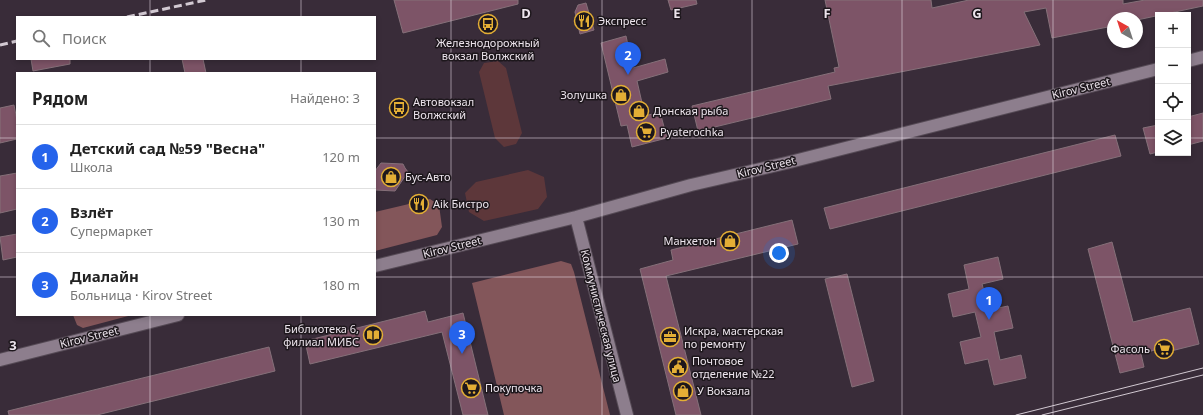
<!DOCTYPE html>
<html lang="ru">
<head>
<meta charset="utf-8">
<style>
	body { margin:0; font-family:"Noto Sans",sans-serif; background:#f6f6f6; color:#222 }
	.controls { position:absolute; right:12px; top:12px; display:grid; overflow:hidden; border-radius:0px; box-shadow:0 2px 6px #0003 }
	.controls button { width:36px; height:36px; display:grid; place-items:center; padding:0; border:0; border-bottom:1px solid #e0e0e0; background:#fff; color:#222; font:20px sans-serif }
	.compass { position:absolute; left:1107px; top:12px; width:36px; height:36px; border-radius:50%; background:#fff; box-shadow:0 2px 6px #0003; rotate:321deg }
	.you { position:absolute; left:779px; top:253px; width:14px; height:14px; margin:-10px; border:3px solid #fff; border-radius:50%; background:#1a73e8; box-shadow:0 0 0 6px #1a73e833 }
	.badge { display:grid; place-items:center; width:26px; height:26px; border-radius:50%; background:#2563eb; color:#fff; font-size:13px; font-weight:700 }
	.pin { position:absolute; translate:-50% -33px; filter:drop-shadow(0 1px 2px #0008) }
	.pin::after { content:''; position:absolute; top:21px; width:14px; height:12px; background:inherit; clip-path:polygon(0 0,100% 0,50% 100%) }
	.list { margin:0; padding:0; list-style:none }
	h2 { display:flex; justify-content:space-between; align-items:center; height:52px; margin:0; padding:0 16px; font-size:17px }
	h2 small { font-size:13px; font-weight:400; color:#767676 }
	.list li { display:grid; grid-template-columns:26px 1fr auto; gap:12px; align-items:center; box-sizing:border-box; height:64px; padding:0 16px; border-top:1px solid #e0e0e0 }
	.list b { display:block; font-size:15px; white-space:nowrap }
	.list p { margin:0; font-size:13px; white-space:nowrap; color:#767676 }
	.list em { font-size:13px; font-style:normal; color:#767676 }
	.icon { flex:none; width:22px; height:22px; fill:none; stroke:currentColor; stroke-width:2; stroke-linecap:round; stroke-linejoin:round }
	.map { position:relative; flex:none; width:1203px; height:415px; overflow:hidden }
	.search { position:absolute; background:#fff; box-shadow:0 2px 6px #0003; left:16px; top:16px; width:360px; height:44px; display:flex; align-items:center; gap:10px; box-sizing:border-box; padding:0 14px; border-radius:0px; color:#767676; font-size:15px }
	.panel { position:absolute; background:#fff; box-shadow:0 2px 6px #0003; left:16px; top:72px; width:360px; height:244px; border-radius:0px }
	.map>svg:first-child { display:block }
	.green { fill:#5d373a }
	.forest { fill:#83565a }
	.building { fill:#7d5467; stroke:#857079 }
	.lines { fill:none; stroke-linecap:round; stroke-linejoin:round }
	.tertiary-casing { stroke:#554a55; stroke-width:14 }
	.tertiary { stroke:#8d7e8d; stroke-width:12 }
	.tram { stroke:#d2c9d2; stroke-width:1 }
	.rail { stroke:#d2c9d2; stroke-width:3; stroke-dasharray:8 4; stroke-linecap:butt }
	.grid { fill:none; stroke:#ece4ec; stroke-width:1; stroke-opacity:0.55 }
	.labels { text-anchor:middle; stroke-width:3; stroke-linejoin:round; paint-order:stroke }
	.poi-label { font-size:11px; fill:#ece4ec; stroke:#1d171c; text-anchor:start }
	.street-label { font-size:11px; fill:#ece4ec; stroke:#1d171c }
	.grid-label { font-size:13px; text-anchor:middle; font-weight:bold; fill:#ece4ec; stroke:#1d171c; stroke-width:3; stroke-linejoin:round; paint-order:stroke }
</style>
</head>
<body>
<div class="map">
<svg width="1203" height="415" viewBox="0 0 1203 415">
	<rect width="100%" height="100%" fill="#392c39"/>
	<!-- green -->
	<path class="green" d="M 498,61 L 506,68 L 522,133 L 516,144 L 504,147 L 495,138 L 479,72 L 484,63 Z
		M 528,170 L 544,177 L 547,197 L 538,209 L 484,221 L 469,212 L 465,193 L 476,182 Z"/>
	<!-- forest -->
	<path class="forest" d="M 430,199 L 439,205 L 442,227 L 437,235 L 375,251 L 375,212 Z
		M 561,261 L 571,264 L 574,272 L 610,415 L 504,415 L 472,283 Z
		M 73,315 L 132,315 L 83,328 L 77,325 Z"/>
	<!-- building -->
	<path class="building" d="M 394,0 L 518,0 L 518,4 L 403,33 Z
		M 668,0 L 696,0 L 697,4 L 671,10 Z
		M 825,0 L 931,0 L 932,8 L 969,0 L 1123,0 L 1123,4 L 1145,0 L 1203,0 L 1203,6 L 1137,20 L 1137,18 L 1113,18 L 1113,26 L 1052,38 L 1046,8 L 1024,12 L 1040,45 L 828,86 L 831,99 L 698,131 L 692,106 L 835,72 L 834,68 L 839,67 Z
		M 586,3 L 594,30 L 580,34 L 575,12 L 578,5 Z
		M 626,36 L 633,68 L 665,59 L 668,72 L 637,81 L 645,116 L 660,112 L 667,138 L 632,147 L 627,125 L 621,126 L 601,43 Z
		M 31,59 L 70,59 L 70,64 L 33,71 Z
		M 182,59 L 203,59 L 206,73 L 185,73 Z
		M 14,105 L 17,120 L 17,139 L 0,143 L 0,108 Z
		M 1203,113 L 1203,141 L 1188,145 L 1188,117 Z
		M 1158,125 L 1158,152 L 1150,154 L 1143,128 Z
		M 1115,135 L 1121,156 L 830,229 L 824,208 Z
		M 381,163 L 403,164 L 405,168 L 408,172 L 395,191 L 375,190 L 375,171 Z
		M 17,173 L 17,209 L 0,213 L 0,176 Z
		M 792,220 L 798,244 L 666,276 L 701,415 L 676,415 L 640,269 L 673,260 L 671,250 Z
		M 17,234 L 17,257 L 3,260 L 0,237 Z
		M 1112,242 L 1133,322 L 1190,308 L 1199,344 L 1159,354 L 1158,349 L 1141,354 L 1144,367 L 1120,373 L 1088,249 Z
		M 998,257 L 1003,279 L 982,284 L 989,310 L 1008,306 L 1013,328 L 994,332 L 1000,360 L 1021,355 L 1026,378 L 994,385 L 988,359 L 965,364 L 960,342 L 981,337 L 975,312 L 953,317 L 948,294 L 969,289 L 964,265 Z
		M 847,274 L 874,381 L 852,387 L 825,279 Z
		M 425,311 L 428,322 L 463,313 L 488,415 L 463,415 L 442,332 L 310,364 L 305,341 Z
		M 269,347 L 275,371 L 97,415 L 9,415 L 8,411 Z"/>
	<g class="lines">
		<!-- tertiary casing -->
		<g class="tertiary-casing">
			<path id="tertiary" d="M 1188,61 L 1203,57
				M 576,217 L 627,415
				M 375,266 L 576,217 L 691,185 L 786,163 L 1158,69
				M 0,360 L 178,315"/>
		</g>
		<!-- tertiary -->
		<use href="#tertiary" class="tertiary"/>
		<!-- tram -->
		<path class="tram" d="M 1016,415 L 1203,368
			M 1042,415 L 1203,375"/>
		<!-- rail -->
		<path class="rail" d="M 127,17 L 206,0
			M 0,45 L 17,41"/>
	</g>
	<!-- grid -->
	<path class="grid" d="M 150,0 L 150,17M 301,0 L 301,17M 451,0 L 451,415M 602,0 L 602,415M 752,0 L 752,415M 902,0 L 902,415M 1053,0 L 1053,415M 150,59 L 150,73M 301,59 L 301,73M 0,138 L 17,138M 375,138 L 1158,138M 1188,138 L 1203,138M 0,277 L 17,277M 375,277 L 1203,277M 150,315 L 150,415M 301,315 L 301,415"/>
	<!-- icons -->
	<defs>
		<g id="restaurant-ring" transform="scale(1)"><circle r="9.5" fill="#1d171c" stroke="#e3ae35" stroke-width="1.5"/><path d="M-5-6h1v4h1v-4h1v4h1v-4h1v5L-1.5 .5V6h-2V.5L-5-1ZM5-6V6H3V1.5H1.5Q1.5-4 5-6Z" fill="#e3ae35"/></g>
		<g id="bus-ring" transform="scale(1)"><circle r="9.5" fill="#1d171c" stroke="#e3ae35" stroke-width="1.5"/><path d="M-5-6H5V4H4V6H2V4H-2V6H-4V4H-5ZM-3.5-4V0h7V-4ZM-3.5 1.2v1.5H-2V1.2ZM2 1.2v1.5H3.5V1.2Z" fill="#e3ae35"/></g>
		<g id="shop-ring" transform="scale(1)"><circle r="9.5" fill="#1d171c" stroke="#e3ae35" stroke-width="1.5"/><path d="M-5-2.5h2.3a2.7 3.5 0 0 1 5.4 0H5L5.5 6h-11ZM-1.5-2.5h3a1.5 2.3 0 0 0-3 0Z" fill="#e3ae35"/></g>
		<g id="supermarket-ring" transform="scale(1)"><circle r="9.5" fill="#1d171c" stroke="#e3ae35" stroke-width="1.5"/><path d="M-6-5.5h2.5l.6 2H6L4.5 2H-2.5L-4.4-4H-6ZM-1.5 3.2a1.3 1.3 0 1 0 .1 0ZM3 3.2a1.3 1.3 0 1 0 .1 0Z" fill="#e3ae35"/></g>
		<g id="library-ring" transform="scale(1)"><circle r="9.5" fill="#1d171c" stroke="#e3ae35" stroke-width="1.5"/><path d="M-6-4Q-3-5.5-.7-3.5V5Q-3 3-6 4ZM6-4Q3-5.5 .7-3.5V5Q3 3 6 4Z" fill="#e3ae35"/></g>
		<g id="office-ring" transform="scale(1)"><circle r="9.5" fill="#1d171c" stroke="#e3ae35" stroke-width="1.5"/><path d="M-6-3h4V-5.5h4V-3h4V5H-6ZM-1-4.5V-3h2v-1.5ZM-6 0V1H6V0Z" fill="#e3ae35"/></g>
		<g id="civic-ring" transform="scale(1)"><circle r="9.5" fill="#1d171c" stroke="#e3ae35" stroke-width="1.5"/><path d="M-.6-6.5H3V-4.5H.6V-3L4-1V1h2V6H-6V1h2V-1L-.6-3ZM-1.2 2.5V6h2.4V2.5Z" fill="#e3ae35"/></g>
	</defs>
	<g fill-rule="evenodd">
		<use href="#restaurant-ring" x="584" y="21"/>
		<use href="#bus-ring" x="488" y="24"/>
		<use href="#shop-ring" x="621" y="95"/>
		<use href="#bus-ring" x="399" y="108"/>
		<use href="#shop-ring" x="639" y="111"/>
		<use href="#supermarket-ring" x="646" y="132"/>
		<use href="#shop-ring" x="391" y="177"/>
		<use href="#restaurant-ring" x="419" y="204"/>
		<use href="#shop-ring" x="730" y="241"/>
		<use href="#library-ring" x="373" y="335"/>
		<use href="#office-ring" x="670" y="337"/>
		<use href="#supermarket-ring" x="1164" y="349"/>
		<use href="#civic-ring" x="678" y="367"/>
		<use href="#supermarket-ring" x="471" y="388"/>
		<use href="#shop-ring" x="683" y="391"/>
	</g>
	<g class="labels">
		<!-- poi labels -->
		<g class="poi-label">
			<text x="598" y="25">Экспресс</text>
			<text x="488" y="47" text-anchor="middle">Железнодорожный<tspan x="488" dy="13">вокзал Волжский</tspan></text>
			<text x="607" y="99" text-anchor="end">Золушка</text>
			<text x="413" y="106">Автовокзал<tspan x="413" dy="13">Волжский</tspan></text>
			<text x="653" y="115">Донская рыба</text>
			<text x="660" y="136">Pyaterochka</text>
			<text x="405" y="181">Бус-Авто</text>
			<text x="433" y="208">Aik Бистро</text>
			<text x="716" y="245" text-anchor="end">Манхетон</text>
			<text x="359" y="333" text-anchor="end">Библиотека 6,<tspan x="359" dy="13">филиал МИБС</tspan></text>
			<text x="684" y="335">Искра, мастерская<tspan x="684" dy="13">по ремонту</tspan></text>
			<text x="1150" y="353" text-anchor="end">Фасоль</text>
			<text x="692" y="365">Почтовое<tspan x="692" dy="13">отделение №22</tspan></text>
			<text x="485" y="392">Покупочка</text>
			<text x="697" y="395">У Вокзала</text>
		</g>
		<!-- street labels -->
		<g class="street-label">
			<text transform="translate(1081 88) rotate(-14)" y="4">Kirov Street</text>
			<text transform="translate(766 167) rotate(-14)" y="4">Kirov Street</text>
			<text transform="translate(452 247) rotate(-14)" y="4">Kirov Street</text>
			<text transform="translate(601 316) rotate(76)" y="4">Коммунистическая улица</text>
			<text transform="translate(89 337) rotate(-14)" y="4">Kirov Street</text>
		</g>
	</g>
	<g class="grid-label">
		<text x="526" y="18">D</text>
		<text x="677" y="18">E</text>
		<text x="827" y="18">F</text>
		<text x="977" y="18">G</text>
		<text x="13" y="350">3</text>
	</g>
</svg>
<div class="controls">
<button>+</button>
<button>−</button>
<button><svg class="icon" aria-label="locate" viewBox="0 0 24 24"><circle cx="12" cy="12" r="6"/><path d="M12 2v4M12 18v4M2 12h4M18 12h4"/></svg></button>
<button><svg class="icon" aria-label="layers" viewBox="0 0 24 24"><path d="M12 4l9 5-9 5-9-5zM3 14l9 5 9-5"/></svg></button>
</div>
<svg class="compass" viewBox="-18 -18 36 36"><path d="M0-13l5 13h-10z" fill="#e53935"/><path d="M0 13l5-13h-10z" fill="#767676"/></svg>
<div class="you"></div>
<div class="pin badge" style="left:989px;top:320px">1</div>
<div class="pin badge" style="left:628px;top:75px">2</div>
<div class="pin badge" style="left:462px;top:354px">3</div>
<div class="search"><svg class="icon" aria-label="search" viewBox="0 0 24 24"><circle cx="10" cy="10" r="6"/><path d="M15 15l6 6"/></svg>Поиск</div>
<section class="panel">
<h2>Рядом<small>Найдено: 3</small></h2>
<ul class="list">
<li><span class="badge">1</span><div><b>Детский сад №59 &quot;Весна&quot;</b><p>Школа</p></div><em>120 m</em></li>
<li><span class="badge">2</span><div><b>Взлёт</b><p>Супермаркет</p></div><em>130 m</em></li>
<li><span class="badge">3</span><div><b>Диалайн</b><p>Больница · Kirov Street</p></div><em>180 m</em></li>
</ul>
</section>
</div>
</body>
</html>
